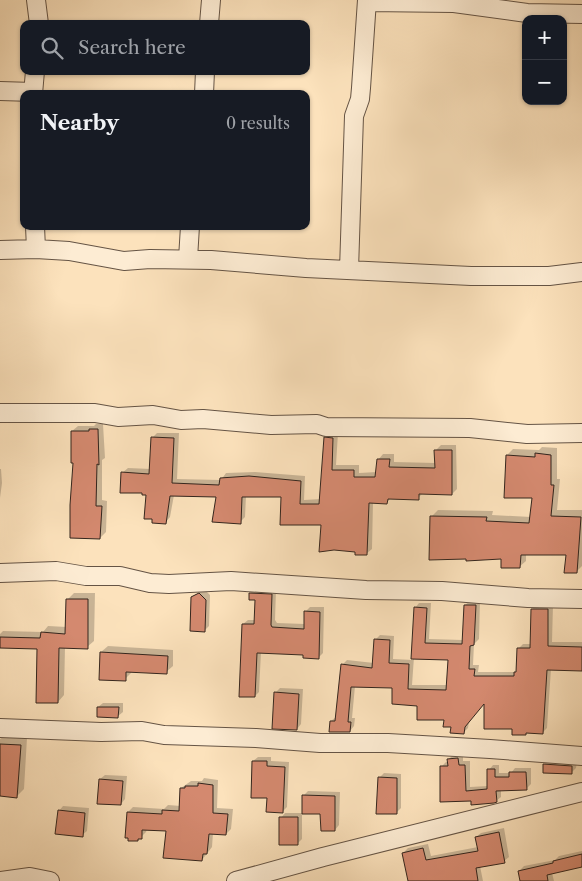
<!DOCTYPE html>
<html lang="en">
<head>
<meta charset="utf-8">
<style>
	body { margin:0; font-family:"Libre Caslon Text",serif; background:#242831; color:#f1f3f6 }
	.controls { position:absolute; right:15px; top:15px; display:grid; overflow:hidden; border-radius:10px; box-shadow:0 1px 4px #0004 }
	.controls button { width:45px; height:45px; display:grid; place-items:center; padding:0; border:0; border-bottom:1px solid #363941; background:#171b24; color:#f1f3f6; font:25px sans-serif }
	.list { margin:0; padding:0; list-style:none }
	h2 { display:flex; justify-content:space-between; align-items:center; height:65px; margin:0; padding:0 20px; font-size:21px }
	h2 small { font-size:16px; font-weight:400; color:#9ea1a6 }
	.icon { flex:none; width:28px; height:28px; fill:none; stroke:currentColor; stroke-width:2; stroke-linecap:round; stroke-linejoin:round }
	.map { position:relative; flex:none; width:582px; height:881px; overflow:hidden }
	.search { position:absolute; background:#171b24; box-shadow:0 1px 4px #0004; left:20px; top:20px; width:290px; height:55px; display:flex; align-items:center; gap:12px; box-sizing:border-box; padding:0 18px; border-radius:10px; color:#9ea1a6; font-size:19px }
	.panel { position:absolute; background:#171b24; box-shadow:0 1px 4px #0004; left:20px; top:90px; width:290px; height:140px; border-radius:10px }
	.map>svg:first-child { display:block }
	.shadow { fill:#0003; fill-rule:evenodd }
	.building { fill:#d4896f; stroke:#33251d }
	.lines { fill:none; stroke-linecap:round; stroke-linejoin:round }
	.minor-casing { stroke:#655445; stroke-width:20 }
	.minor { stroke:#fdecd3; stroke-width:18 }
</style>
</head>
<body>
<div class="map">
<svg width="582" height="881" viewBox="0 0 582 881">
	<rect width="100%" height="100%" fill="#fce2bc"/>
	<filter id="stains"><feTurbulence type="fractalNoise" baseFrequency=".004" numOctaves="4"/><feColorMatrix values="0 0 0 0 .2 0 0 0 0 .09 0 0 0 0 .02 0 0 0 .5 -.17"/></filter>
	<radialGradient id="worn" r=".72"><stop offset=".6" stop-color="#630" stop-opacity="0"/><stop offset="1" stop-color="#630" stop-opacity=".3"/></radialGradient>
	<!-- shadow -->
	<path class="shadow" d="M 96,424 L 103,424 L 105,458 L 102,460 L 102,500 L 107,501 L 106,532 L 100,538 L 75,462 L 72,431 L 78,426 L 94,426 Z
		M 157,433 L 179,433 L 177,479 L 221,480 L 226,473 L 255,472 L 305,476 L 304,500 L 321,499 L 326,438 L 331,433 L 338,433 L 336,465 L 359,465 L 359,473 L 377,472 L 378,460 L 383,454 L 394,454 L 394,462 L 436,463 L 436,450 L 441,445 L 456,445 L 457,489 L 452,494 L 423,493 L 418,498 L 392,497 L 387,502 L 373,502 L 372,549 L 366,554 L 357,551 L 283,496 L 246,496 L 245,517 L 240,522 L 218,496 L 174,495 L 170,517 L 165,523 L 148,494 L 122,473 L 128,468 L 151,469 L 152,438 Z
		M 542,447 L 557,448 L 557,479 L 560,479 L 557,510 L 582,510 L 582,566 L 577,571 L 567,554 L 526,553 L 526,561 L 519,567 L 432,516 L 438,510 L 493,511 L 492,515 L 531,517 L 533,497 L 507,455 L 513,449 L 539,450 Z
		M 0,469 L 1,469 L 2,483 L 0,498 Z
		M 204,589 L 210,595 L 209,626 L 205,630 L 192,597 Z
		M 255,589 L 276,590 L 275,620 L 277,623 L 305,624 L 305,612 L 310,607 L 324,607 L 323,653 L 318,658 L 304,654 L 261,652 L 259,692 L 255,696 L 243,624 L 248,620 L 255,620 L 256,599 L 250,593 Z
		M 74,593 L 95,593 L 94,641 L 87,647 L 65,647 L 64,695 L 58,702 L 38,647 L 0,646 L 0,634 L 3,631 L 43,632 L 48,626 L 67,627 L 67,600 Z
		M 470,601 L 480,601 L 479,639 L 474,644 L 473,665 L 479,665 L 478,672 L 516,672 L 518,649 L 523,644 L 531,644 L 532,609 L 537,605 L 553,605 L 552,642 L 582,642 L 582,669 L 551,669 L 547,728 L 542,733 L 528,732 L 525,734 L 513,728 L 485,701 L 469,721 L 468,728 L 464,732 L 452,726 L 445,719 L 418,705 L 394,687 L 355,686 L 352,718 L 355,718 L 354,726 L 350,731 L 331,721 L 336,717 L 342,665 L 347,660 L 374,663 L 375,640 L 380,635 L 394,636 L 393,659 L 413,660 L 415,608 L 419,603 L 431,603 L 429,639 L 463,640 L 465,605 ZM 414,657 L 449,659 L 447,685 L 412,685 Z
		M 108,646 L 173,650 L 173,666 L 166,672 L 131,671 L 131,673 L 125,679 L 101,652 Z
		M 280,688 L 303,689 L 301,724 L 297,729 L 275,693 Z
		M 103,703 L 123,703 L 123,712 L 118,716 L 98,707 Z
		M 3,737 L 27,738 L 24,789 L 17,796 L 0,795 L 0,739 Z
		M 463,754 L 463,761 L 470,761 L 470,787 L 488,786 L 489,770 L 493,765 L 499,765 L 499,773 L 511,773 L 515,768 L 531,768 L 531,784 L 526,789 L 501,789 L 501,797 L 496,801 L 472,800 L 441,767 L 446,762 L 449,762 L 449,759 L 453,755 Z
		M 258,757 L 271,757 L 271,761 L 289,762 L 287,807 L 282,812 L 253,761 Z
		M 549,760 L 577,762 L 576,768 L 572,772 L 544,764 Z
		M 384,773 L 401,774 L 401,808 L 397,812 L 379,778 Z
		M 105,775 L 127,776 L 125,799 L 121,804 L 100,779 Z
		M 204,778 L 218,780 L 217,808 L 233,809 L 231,829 L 226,834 L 213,833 L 212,847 L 202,860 L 167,830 L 147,829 L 146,832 L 138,840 L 128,812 L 133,807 L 164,809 L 168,805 L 181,806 L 181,788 L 191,781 L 202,781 Z
		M 308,791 L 340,792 L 339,825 L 335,830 L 322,813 L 303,796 Z
		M 63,806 L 89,808 L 87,831 L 82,835 L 59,811 Z
		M 285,813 L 302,813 L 302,839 L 297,844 L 281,818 Z
		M 504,828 L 509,857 L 504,861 L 480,866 L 483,881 L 409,881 L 403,853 L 408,848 L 428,844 L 431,856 L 478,847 L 476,837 L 481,833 Z
		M 582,851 L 582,866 L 552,873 L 554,881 L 524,881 L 519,871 L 524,866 L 555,860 L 559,856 Z"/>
	<!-- building -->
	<path class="building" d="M 89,429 L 98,429 L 99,465 L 97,464 L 96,506 L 102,506 L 100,539 L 70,538 L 70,505 L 73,463 L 71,463 L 71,431 L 89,431 Z
		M 151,437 L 174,438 L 172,483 L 219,485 L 220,478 L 249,476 L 301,481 L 300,504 L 319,504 L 324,437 L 333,438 L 332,470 L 354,470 L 354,477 L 375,477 L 377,459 L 390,459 L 389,467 L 435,468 L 434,450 L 452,450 L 452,495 L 419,494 L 419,500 L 388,499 L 387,504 L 369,503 L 367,555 L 355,555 L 355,552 L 334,550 L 319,552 L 321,525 L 280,525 L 281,497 L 242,497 L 241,524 L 212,522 L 216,497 L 170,496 L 166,524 L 152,523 L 152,519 L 144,519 L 146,495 L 142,495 L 142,493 L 120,493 L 121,472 L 149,474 Z
		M 535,453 L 551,455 L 551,485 L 554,485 L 551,516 L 581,517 L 577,573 L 564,573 L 566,555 L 521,555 L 520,568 L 501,568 L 501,559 L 466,561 L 466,559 L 429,560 L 430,516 L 487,517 L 486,521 L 529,523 L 532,498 L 504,498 L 506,455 L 535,457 Z
		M 199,593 L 206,600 L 205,632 L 190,631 L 191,597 Z
		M 249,593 L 272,594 L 271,625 L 272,627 L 304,629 L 304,611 L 320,612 L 319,659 L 303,658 L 303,655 L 257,653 L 255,697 L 239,697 L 242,624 L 254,624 L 255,600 L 249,600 Z
		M 66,599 L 88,599 L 88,649 L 59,648 L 58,703 L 36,703 L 37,649 L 0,648 L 0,637 L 40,638 L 41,632 L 65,634 Z
		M 464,605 L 476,605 L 474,645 L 470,646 L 469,669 L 475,669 L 474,676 L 514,676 L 514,672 L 516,672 L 517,648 L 530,648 L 531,609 L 548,609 L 548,646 L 582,647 L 582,671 L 547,670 L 543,734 L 526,733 L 526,735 L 512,735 L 512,729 L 484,729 L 484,704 L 465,727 L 464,734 L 450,733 L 451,727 L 443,727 L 444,720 L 417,720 L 417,706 L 392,704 L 392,688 L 351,687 L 348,722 L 351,722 L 350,732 L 329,732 L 330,721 L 335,721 L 341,664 L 372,668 L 374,639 L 390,640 L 389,663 L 409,664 L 408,689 L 446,690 L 448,660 L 411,659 L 414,607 L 427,608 L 425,643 L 462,644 Z
		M 100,652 L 168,656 L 167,674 L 126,672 L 126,681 L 99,680 Z
		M 274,692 L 299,694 L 297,730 L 272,729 Z
		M 97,707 L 119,707 L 118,718 L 97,717 Z
		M 0,744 L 21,745 L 17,798 L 0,796 Z
		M 458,758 L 459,765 L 465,765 L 466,791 L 487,789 L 487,769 L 495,769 L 495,777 L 509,777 L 509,772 L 526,772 L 527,790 L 496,791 L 497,802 L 494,803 L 471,805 L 471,801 L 440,802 L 440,766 L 448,766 L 447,759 Z
		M 252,761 L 267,761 L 267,766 L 285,767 L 283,813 L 266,812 L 267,798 L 251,798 Z
		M 543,764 L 572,766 L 572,774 L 543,773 Z
		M 378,777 L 397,778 L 397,814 L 376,814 Z
		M 99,779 L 123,781 L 121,805 L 97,804 Z
		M 198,783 L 213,785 L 213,813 L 228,814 L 226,835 L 209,834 L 207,854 L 203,854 L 202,861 L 163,858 L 166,831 L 142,830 L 142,839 L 138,839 L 138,841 L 128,841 L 128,838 L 125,838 L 127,812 L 162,814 L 162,810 L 179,811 L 180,788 L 185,788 L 185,786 L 198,786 Z
		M 302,795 L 335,796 L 335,831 L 321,831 L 320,814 L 302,814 Z
		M 58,810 L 85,813 L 83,837 L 55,834 Z
		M 279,817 L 298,817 L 298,845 L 279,845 Z
		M 499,832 L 505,863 L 476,868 L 478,881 L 408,881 L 402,853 L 423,848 L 426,860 L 478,851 L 475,837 Z
		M 582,854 L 582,867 L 547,875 L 548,881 L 520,881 L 518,871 L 553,863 L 553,861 Z"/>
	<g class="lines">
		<!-- minor casing -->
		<g class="minor-casing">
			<path id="minor" d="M 36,0 L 39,24
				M 367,2 L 454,3 L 527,13 L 582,14
				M 209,24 L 211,0
				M 0,91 L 33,92
				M 33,94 L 35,71
				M 204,94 L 205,71
				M 35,226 L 36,249
				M 0,250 L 36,249 L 69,251 L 124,261 L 150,259 L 211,260 L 306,268 L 471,276 L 549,276 L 582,272
				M 188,259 L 190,226
				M 349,270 L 354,116 L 360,99 L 361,88 L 367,0
				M 0,413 L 95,413 L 118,417 L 153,415 L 181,420 L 203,419 L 271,425 L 317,424 L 326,427 L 470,428 L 527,434 L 582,433
				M 0,573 L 56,571 L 86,576 L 120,576 L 150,583 L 169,584 L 231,581 L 366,590 L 442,591 L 528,598 L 582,599
				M 0,728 L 101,732 L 142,731 L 164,735 L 256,738 L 320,743 L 388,743 L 490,749 L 582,756
				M 0,881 L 30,877 L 50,881
				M 236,881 L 323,857 L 582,792"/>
		</g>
		<!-- minor -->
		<use href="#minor" class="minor"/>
	</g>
	<rect width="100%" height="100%" filter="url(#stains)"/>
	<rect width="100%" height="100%" fill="url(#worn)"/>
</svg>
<div class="controls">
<button>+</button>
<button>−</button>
</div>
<div class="search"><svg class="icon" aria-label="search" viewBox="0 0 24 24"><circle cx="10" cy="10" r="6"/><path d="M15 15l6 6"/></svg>Search here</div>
<section class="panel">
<h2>Nearby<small>0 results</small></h2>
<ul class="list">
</ul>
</section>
</div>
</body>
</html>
